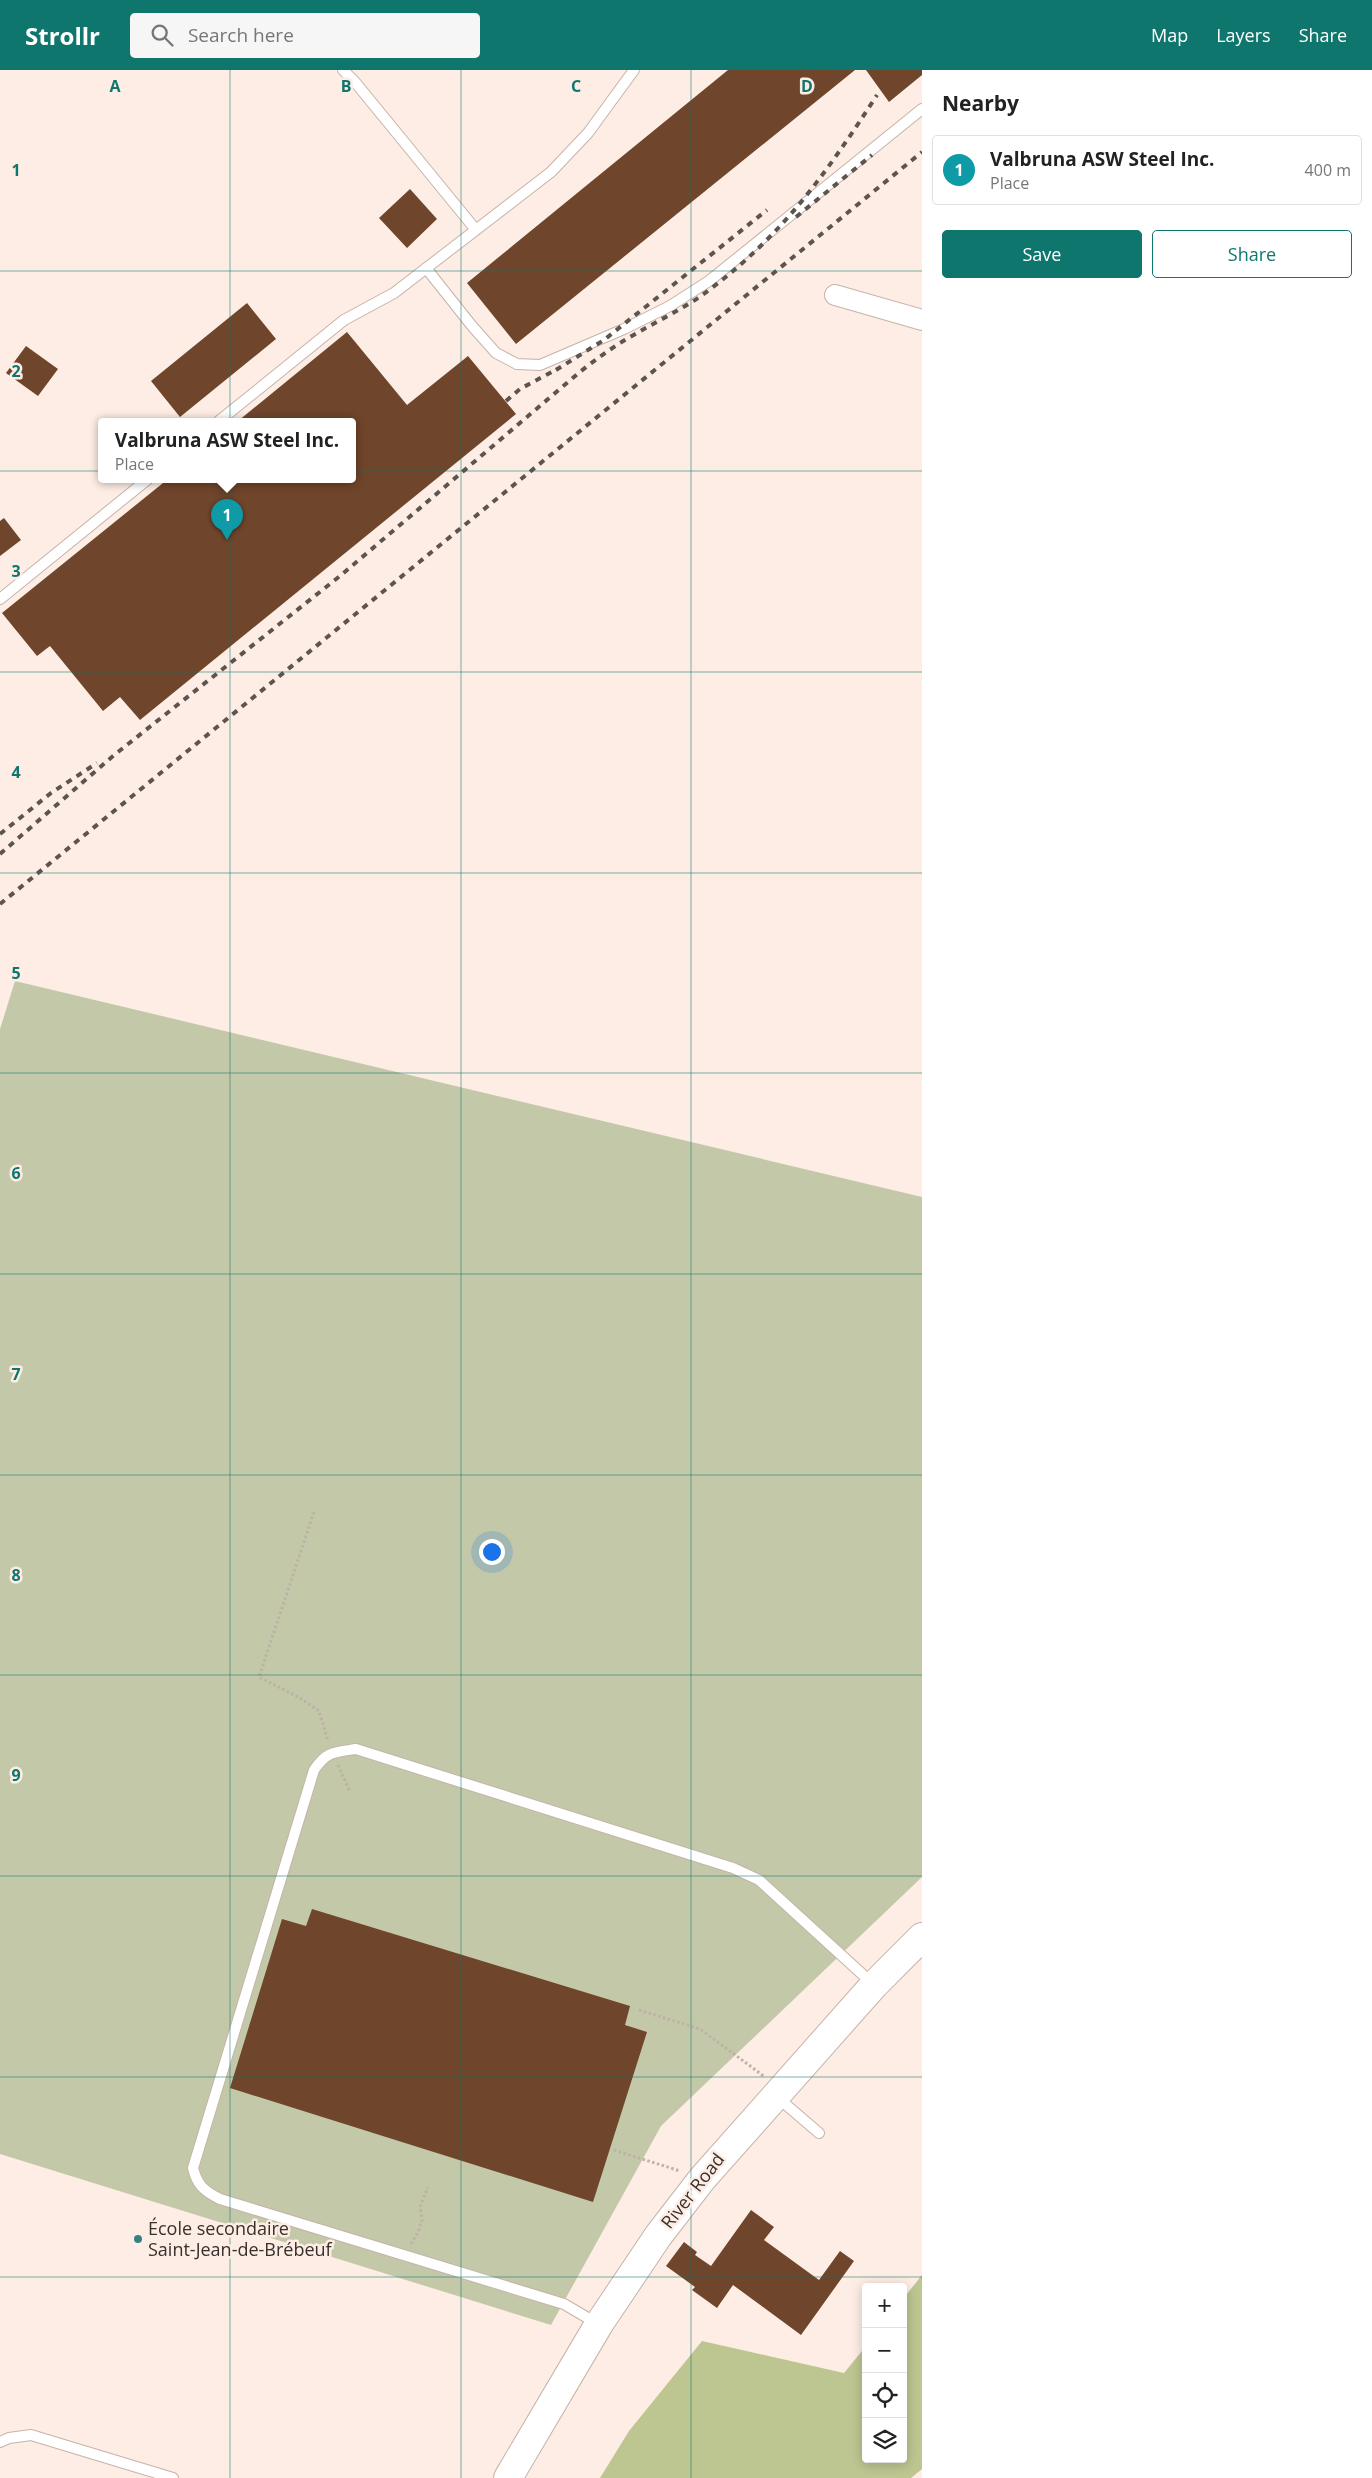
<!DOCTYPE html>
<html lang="en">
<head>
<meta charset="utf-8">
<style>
	body { margin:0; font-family:"Open Sans",sans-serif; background:#f6f6f6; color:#222 }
	.controls { position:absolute; right:15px; bottom:15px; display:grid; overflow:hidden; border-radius:5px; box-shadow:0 2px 12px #0003 }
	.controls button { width:45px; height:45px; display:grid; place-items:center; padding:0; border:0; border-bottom:1px solid #e0e0e0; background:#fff; color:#222; font:25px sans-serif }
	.you { position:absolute; left:491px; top:1481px; width:18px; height:18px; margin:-12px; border:4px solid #fff; border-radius:50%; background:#1a73e8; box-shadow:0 0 0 8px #1a73e833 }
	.badge { display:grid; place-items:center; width:32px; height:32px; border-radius:50%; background:#0f766e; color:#fff; font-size:16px; font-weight:700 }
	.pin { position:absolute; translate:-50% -41px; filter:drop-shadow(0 1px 2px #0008) }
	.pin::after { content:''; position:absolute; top:26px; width:18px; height:15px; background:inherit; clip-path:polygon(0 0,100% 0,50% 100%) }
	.popup { position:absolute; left:98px; top:348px; width:258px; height:65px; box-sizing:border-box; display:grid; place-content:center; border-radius:5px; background:#fff; filter:drop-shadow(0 1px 4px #0005); font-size:16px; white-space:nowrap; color:#767676 }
	.popup b { font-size:19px; color:#222 }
	.popup::after { content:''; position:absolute; left:50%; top:100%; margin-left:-10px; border:10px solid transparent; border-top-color:#fff }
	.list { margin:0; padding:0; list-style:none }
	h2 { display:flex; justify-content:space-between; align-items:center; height:65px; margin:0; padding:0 20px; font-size:21px }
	h2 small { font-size:16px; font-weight:400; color:#767676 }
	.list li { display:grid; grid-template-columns:32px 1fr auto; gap:15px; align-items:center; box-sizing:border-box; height:70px; margin:0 10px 10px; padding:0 10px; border:1px solid #e0e0e0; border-radius:5px }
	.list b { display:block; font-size:19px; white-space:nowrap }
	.list p { margin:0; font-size:16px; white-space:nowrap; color:#767676 }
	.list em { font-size:16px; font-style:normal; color:#767676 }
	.actions { display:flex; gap:10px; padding:15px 20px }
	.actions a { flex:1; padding:11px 0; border:1px solid #0f766e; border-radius:5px; text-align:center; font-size:18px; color:#0f766e }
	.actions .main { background:#0f766e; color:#fff }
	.icon { flex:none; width:28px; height:28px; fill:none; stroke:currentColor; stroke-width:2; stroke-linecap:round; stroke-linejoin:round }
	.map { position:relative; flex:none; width:922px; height:2408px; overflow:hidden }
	header { display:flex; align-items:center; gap:30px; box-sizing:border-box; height:70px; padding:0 25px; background:#0f766e; color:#fff }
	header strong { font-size:24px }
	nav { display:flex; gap:28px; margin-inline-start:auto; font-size:18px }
	.search { width:350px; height:45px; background:#f6f6f6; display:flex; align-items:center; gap:12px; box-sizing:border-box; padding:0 18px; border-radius:5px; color:#767676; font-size:19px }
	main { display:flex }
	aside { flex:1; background:#fff }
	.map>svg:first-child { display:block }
	.green { fill:#c3c9a8 }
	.forest { fill:#bdc591 }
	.building { fill:#6f452b }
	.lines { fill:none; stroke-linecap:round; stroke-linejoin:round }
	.lane-casing { stroke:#c6b3a9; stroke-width:12 }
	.street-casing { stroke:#c6b3a9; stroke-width:22 }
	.secondary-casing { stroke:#c6b3a9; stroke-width:30 }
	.path { stroke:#beb1a9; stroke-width:3; stroke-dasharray:2.5 2.5; stroke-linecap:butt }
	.lane { stroke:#fff; stroke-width:10 }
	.street { stroke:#fff; stroke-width:20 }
	.secondary { stroke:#fff; stroke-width:28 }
	.rail { stroke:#5d544f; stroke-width:4; stroke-dasharray:6 6; stroke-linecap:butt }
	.grid { fill:none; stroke:#0f766e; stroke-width:1; stroke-opacity:0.55 }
	.poi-dot { fill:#387f88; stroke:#fdede4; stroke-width:2 }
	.labels { text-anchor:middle; stroke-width:5; stroke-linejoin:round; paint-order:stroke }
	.street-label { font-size:18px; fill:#38302c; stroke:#fdede4 }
	.poi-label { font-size:18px; fill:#38302c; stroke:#fdede4; text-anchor:start }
	.grid-label { font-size:16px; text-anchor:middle; font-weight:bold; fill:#0f766e; stroke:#fdede4; stroke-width:5; stroke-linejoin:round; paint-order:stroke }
</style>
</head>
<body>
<header>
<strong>Strollr</strong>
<div class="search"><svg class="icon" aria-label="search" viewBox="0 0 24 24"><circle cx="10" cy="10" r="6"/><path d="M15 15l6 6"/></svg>Search here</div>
<nav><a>Map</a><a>Layers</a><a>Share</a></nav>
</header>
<main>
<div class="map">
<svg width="922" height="2408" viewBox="0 0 922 2408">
	<rect width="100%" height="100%" fill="#fdede4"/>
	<!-- green -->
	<path class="green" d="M 15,911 L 922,1127 L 922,1807 L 661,2056 L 551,2255 L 0,2084 L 0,959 Z"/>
	<!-- forest -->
	<path class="forest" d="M 922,2205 L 922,2399 L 911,2408 L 600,2408 L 629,2361 L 702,2271 L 844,2303 L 866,2276 L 866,2389 L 903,2389 L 903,2229 Z"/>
	<!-- building -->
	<path class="building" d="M 728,0 L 855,0 L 516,274 L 467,213 Z
		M 866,0 L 922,0 L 922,5 L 889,32 Z
		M 410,119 L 437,149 L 407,178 L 379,148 Z
		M 247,233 L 276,269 L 180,347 L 151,311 Z
		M 347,262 L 407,335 L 468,286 L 516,344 L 140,650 L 120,627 L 103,641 L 50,576 L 37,586 L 2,543 L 168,409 L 352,409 L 352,351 L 238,351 Z
		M 26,276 L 58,299 L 38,326 L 6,303 Z
		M 4,448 L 21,470 L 0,486 L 0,451 Z
		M 312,1839 L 630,1936 L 625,1955 L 647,1962 L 593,2132 L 230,2018 L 282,1849 L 306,1856 Z
		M 751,2140 L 774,2157 L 764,2170 L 819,2210 L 840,2181 L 854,2191 L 801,2265 L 733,2215 L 717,2238 L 692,2220 L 695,2217 L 666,2196 L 684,2172 L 697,2182 L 695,2185 L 711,2196 Z"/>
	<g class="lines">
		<!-- lane casing -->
		<g class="lane-casing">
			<path id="lane" d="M 343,0 L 355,12 L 476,160
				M 426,198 L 472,256 L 496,283 L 517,294 L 540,295 L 624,259 L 670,236 L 709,211 L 922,39
				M 219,351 L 344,250 L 394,223 L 551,102 L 588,63 L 634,0
				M 0,529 L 148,409
				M 777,2027 L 819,2063
				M 598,2254 L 564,2234 L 220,2129 C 204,2121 197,2115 193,2098 L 314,1700 C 327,1681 335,1682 356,1679 L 733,1798 L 759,1810 L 873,1914
				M 0,2372 L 9,2368 L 31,2365 L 173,2408"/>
		</g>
		<!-- street casing -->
		<g class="street-casing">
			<path id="street" d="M 835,225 L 922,250"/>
		</g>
		<!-- secondary casing -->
		<g class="secondary-casing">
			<path id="secondary" d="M 508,2408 L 599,2254 L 658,2166 L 702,2109 L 874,1915 L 922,1867"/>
		</g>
		<!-- path -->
		<path class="path" d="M 314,1442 L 259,1607 L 300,1628 L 319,1641 L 328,1671
			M 338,1695 L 350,1722
			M 639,1940 L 700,1959 L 765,2007
			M 614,2080 L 680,2101
			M 411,2174 L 418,2163 L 422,2150 L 420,2137 L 428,2117"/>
		<!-- lane -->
		<use href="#lane" class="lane"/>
		<!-- street -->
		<use href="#street" class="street"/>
		<!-- secondary -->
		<use href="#secondary" class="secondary"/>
		<!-- rail -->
		<path class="rail" d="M 796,147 L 872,85
			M 556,300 L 604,270 L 767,140
			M 506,331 L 520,319 L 561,297
			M 0,764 L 51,723 L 97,693
			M 0,784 L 113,686 L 340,506 L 581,301 C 599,287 617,274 637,263 C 661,249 687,237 709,220 C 784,164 827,102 877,25
			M 0,834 L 922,82"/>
	</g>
	<!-- grid -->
	<path class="grid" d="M 230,0 L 230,2408M 461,0 L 461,2408M 691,0 L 691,2408M 0,201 L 922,201M 0,401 L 922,401M 0,602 L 922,602M 0,803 L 922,803M 0,1003 L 922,1003M 0,1204 L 922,1204M 0,1405 L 922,1405M 0,1605 L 922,1605M 0,1806 L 922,1806M 0,2007 L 922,2007M 0,2207 L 922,2207"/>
	<!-- markers -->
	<circle class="poi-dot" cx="138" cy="2169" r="5"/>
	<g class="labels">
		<!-- street labels -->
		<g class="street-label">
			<text transform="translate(693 2121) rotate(-52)" y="6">River Road</text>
		</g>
		<!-- poi labels -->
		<g class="poi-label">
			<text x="148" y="2165">École secondaire<tspan x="148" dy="21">Saint-Jean-de-Brébeuf</tspan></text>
		</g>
	</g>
	<g class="grid-label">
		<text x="115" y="22">A</text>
		<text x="346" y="22">B</text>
		<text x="576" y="22">C</text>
		<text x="807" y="22">D</text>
		<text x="16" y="106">1</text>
		<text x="16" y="307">2</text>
		<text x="16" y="507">3</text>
		<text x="16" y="708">4</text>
		<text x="16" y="909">5</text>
		<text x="16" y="1109">6</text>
		<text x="16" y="1310">7</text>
		<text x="16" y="1511">8</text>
		<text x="16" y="1711">9</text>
	</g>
</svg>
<div class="controls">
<button>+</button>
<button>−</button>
<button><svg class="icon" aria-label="locate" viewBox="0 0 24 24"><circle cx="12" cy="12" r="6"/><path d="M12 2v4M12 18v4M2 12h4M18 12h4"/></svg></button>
<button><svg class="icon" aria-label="layers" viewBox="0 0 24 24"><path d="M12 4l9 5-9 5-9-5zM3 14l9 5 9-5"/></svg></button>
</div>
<div class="you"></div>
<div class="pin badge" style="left:227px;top:470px;background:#0f9aa8">1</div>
<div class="popup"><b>Valbruna ASW Steel Inc.</b>Place</div>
</div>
<aside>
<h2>Nearby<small></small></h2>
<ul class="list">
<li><span class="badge" style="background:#0f9aa8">1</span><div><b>Valbruna ASW Steel Inc.</b><p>Place</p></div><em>400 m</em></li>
</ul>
<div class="actions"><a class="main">Save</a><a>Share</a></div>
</aside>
</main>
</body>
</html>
